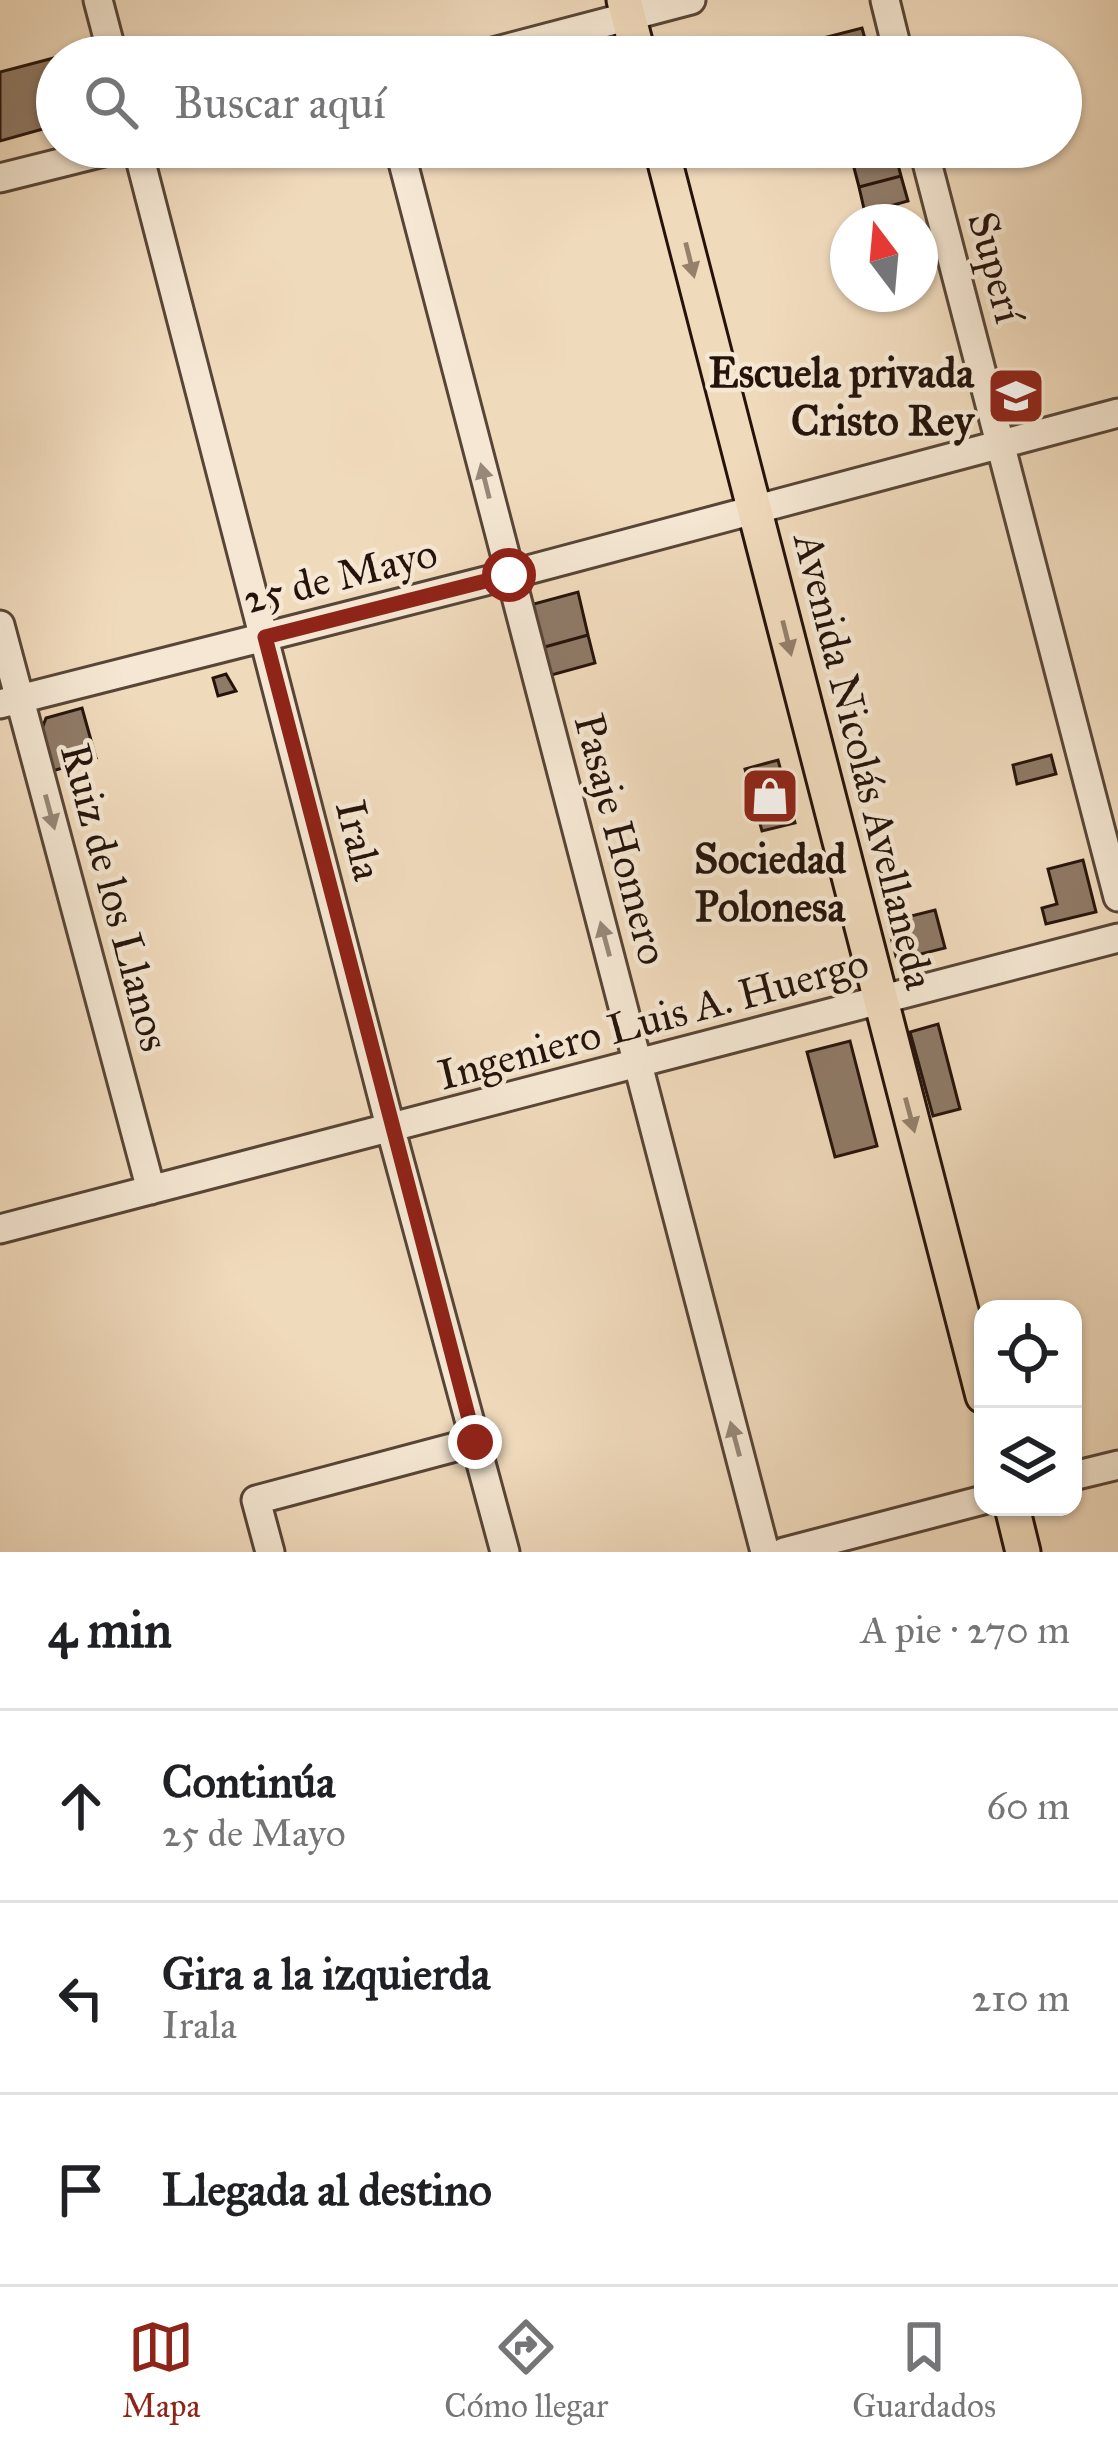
<!DOCTYPE html>
<html lang="es">
<head>
<meta charset="utf-8">
<style>
	body { margin:0; font-family:"IM FELL Great Primer",serif; background:#f6f6f6; color:#202124 }
	.controls { position:absolute; right:36px; bottom:36px; display:grid; overflow:hidden; border-radius:24px; box-shadow:0 3px 9px #0004 }
	.controls button { width:108px; height:108px; display:grid; place-items:center; padding:0; border:0; border-bottom:3px solid #e0e0e0; background:#fff; color:#202124; font:60px sans-serif }
	.compass { position:absolute; left:830px; top:204px; width:108px; height:108px; border-radius:50%; background:#fff; box-shadow:0 3px 9px #0004; rotate:344deg }
	.stop { position:absolute; width:36px; height:36px; margin:-27px; border:9px solid #8f2418; border-radius:50%; background:#fff }
	.stop.end { background:#8f2418; border-color:#fff; box-shadow:0 3px 12px #0008 }
	.list { margin:0; padding:0; list-style:none }
	h2 { display:flex; justify-content:space-between; align-items:center; height:156px; margin:0; padding:0 48px; font-size:51px }
	h2 small { font-size:39px; font-weight:400; color:#757577 }
	.list li { display:grid; grid-template-columns:78px 1fr auto; gap:36px; align-items:center; box-sizing:border-box; height:192px; padding:0 48px; border-top:3px solid #e0e0e0 }
	.list b { display:block; font-size:45px; white-space:nowrap }
	.list p { margin:0; font-size:39px; white-space:nowrap; color:#757577 }
	.list em { font-size:39px; font-style:normal; color:#757577 }
	.icon { flex:none; width:66px; height:66px; fill:none; stroke:currentColor; stroke-width:2; stroke-linecap:round; stroke-linejoin:round }
	.map { position:relative; flex:none; width:1118px; height:1552px; overflow:hidden }
	.search { position:absolute; background:#fff; box-shadow:0 3px 9px #0004; left:36px; right:36px; top:36px; height:132px; display:flex; align-items:center; gap:30px; box-sizing:border-box; padding:0 42px; border-radius:66px; color:#757577; font-size:45px }
	.sheet { height:732px; background:#fff }
	nav { display:flex; justify-content:space-around; align-items:center; box-sizing:border-box; height:168px; border-top:3px solid #e0e0e0; background:#fff; font-size:33px; color:#757577 }
	nav a { display:grid; justify-items:center; gap:6px }
	nav .on { color:#8f2418 }
	.map>svg:first-child { display:block }
	.building { fill:#8f7a67; stroke:#25130b; stroke-width:3 }
	.lines { fill:none; stroke-linecap:round; stroke-linejoin:round }
	.minor-casing { stroke:#584537; stroke-width:33 }
	.major-casing { stroke:#25130b; stroke-width:39 }
	.minor { stroke:#f5e7d3; stroke-width:27 }
	.major { stroke:#f0dabc; stroke-width:33 }
	.oneway { fill:#95806c }
	.oneway2 { fill:#978879 }
	.route { stroke:#8f2418; stroke-width:15 }
	.labels { text-anchor:middle; stroke-width:9; stroke-linejoin:round; paint-order:stroke }
	.street-label { font-size:42px; fill:#25130b; stroke:#f5e7d3 }
	.poi-label { font-size:42px; font-weight:bold; fill:#25130b; stroke:#f5e7d3; text-anchor:end }
</style>
</head>
<body>
<div class="map">
<svg width="1118" height="1552" viewBox="0 0 1118 1552">
	<rect width="100%" height="100%" fill="#f0dabc"/>
	<filter id="stains"><feTurbulence type="fractalNoise" baseFrequency=".00167" numOctaves="4"/><feColorMatrix values="0 0 0 0 .2 0 0 0 0 .09 0 0 0 0 .02 0 0 0 .5 -.17"/></filter>
	<radialGradient id="worn" r=".72"><stop offset=".6" stop-color="#630" stop-opacity="0"/><stop offset="1" stop-color="#630" stop-opacity=".3"/></radialGradient>
	<!-- building -->
	<path class="building" d="M 862,28 L 870,57 L 824,57 L 819,39 Z
		M 69,54 L 69,57 L 57,57 L 57,125 L 0,141 L 0,72 Z
		M 895,153 L 901,176 L 859,187 L 853,164 Z
		M 901,176 L 908,201 L 865,213 L 859,187 Z
		M 578,592 L 588,635 L 541,648 L 530,605 Z
		M 588,635 L 595,663 L 548,676 L 541,648 Z
		M 226,674 L 236,691 L 218,696 L 213,678 Z
		M 82,708 L 96,758 L 46,773 L 37,742 L 46,718 Z
		M 1051,755 L 1056,774 L 1017,784 L 1013,765 Z
		M 778,760 L 795,823 L 762,831 L 745,769 Z
		M 1083,860 L 1096,912 L 1046,924 L 1042,908 L 1057,904 L 1048,869 Z
		M 935,910 L 945,948 L 897,960 L 887,922 Z
		M 938,1024 L 960,1109 L 933,1116 L 910,1032 Z
		M 850,1041 L 877,1146 L 835,1157 L 807,1052 Z"/>
	<g class="lines">
		<!-- minor casing -->
		<g class="minor-casing">
			<path id="minor" d="M 98,0 L 113,57
				M 885,0 L 899,57
				M 474,57 L 691,0
				M 137,147 L 391,1130 L 505,1552
				M 399,147 L 765,1552
				M 923,147 L 1118,897
				M 0,178 L 124,147
				M 0,625 L 151,1190
				M 0,704 L 509,575 L 1118,413
				M 0,1229 L 1118,938
				M 1073,1476 L 1118,1465
				M 270,1552 L 256,1500 L 474,1442
				M 784,1552 L 983,1500"/>
		</g>
		<!-- major casing -->
		<g class="major-casing">
			<path id="major" d="M 624,0 L 639,57
				M 661,147 L 983,1396
				M 1012,1507 L 1023,1552"/>
		</g>
		<!-- minor -->
		<use href="#minor" class="minor"/>
		<!-- major -->
		<use href="#major" class="major"/>
	</g>
	<!-- one-way arrows -->
	<defs><path id="oneway-solid" d="M-6-.8H1V-3.2L6.5 0L1 3.2V.8H-6Z" transform="scale(3)"/></defs>
	<g class="oneway">
		<use href="#oneway-solid" transform="translate(690 260) rotate(76)"/>
		<use href="#oneway-solid" transform="translate(787 638) rotate(76)"/>
		<use href="#oneway-solid" transform="translate(910 1115) rotate(75)"/>
	</g>
	<g class="oneway2">
		<use href="#oneway-solid" transform="translate(485 481) rotate(-104)"/>
		<use href="#oneway-solid" transform="translate(50 812) rotate(75)"/>
		<use href="#oneway-solid" transform="translate(605 939) rotate(-105)"/>
		<use href="#oneway-solid" transform="translate(735 1439) rotate(-105)"/>
	</g>
	<g class="lines">
		<!-- route -->
		<path class="route" d="M 475,1442 L 265,637 L 509,575"/>
	</g>
	<!-- icons -->
	<defs>
		<g id="school-square" transform="scale(3)"><rect x="-9" y="-9" width="18" height="18" rx="4" fill="#8f2418" stroke="#f5e7d3"/><path d="M0-5L7-2L0 1L-7-2ZM-4 1L0 2.5L4 1V4Q0 6-4 4Z" fill="#fff"/></g>
		<g id="shop-square" transform="scale(3)"><rect x="-9" y="-9" width="18" height="18" rx="4" fill="#8f2418" stroke="#f5e7d3"/><path d="M-5-2.5h2.3a2.7 3.5 0 0 1 5.4 0H5L5.5 6h-11ZM-1.5-2.5h3a1.5 2.3 0 0 0-3 0Z" fill="#fff"/></g>
	</defs>
	<g fill-rule="evenodd">
		<use href="#school-square" x="1016" y="396"/>
		<use href="#shop-square" x="770" y="796"/>
	</g>
	<g class="labels">
		<!-- street labels -->
		<g class="street-label">
			<text transform="translate(997 267) rotate(75)" y="15">Superí</text>
			<text transform="translate(340 575) rotate(-14)" y="15">25 de Mayo</text>
			<text transform="translate(865 761) rotate(76)" y="15">Avenida Nicolás Avellaneda</text>
			<text transform="translate(622 839) rotate(75)" y="15">Pasaje Homero</text>
			<text transform="translate(360 840) rotate(76)" y="15">Irala</text>
			<text transform="translate(116 897) rotate(75)" y="15">Ruiz de los Llanos</text>
			<text transform="translate(653 1018) rotate(-15)" y="15">Ingeniero Luis A. Huergo</text>
		</g>
		<!-- poi labels -->
		<g class="poi-label">
			<text x="974" y="387">Escuela privada<tspan x="974" dy="48">Cristo Rey</tspan></text>
			<text x="770" y="873" text-anchor="middle">Sociedad<tspan x="770" dy="48">Polonesa</tspan></text>
		</g>
	</g>
	<rect width="100%" height="100%" filter="url(#stains)"/>
	<rect width="100%" height="100%" fill="url(#worn)"/>
</svg>
<div class="controls">
<button><svg class="icon" aria-label="locate" viewBox="0 0 24 24"><circle cx="12" cy="12" r="6"/><path d="M12 2v4M12 18v4M2 12h4M18 12h4"/></svg></button>
<button><svg class="icon" aria-label="layers" viewBox="0 0 24 24"><path d="M12 4l9 5-9 5-9-5zM3 14l9 5 9-5"/></svg></button>
</div>
<svg class="compass" viewBox="-18 -18 36 36"><path d="M0-13l5 13h-10z" fill="#e53935"/><path d="M0 13l5-13h-10z" fill="#757577"/></svg>
<div class="stop" style="left:509px;top:575px"></div>
<div class="stop end" style="left:475px;top:1442px"></div>
<div class="search"><svg class="icon" aria-label="search" viewBox="0 0 24 24"><circle cx="10" cy="10" r="6"/><path d="M15 15l6 6"/></svg>Buscar aquí</div>
</div>
<section class="sheet">
<h2>4 min<small>A pie · 270 m</small></h2>
<ul class="list">
<li><svg class="icon" aria-label="ahead" viewBox="0 0 24 24"><path d="M12 20V5M6 11l6-6 6 6"/></svg><div><b>Continúa</b><p>25 de Mayo</p></div><em>60 m</em></li>
<li><svg class="icon" aria-label="left" viewBox="0 0 24 24"><path d="M17 20v-9H6M10 6l-5 5 5 5"/></svg><div><b>Gira a la izquierda</b><p>Irala</p></div><em>210 m</em></li>
<li><svg class="icon" aria-label="arrive" viewBox="0 0 24 24"><path d="M6 21V4h12l-3 4 3 4H6"/></svg><div><b>Llegada al destino</b></div></li>
</ul>
</section>
<nav>
<a class="on"><svg class="icon" aria-label="map" viewBox="0 0 24 24"><path d="M3 6l6-2 6 2 6-2v14l-6 2-6-2-6 2zM9 4v14M15 6v14"/></svg>Mapa</a>
<a><svg class="icon" aria-label="directions" viewBox="0 0 24 24"><path d="M12 3l9 9-9 9-9-9zM9 14v-3h6M13 9l2 2-2 2"/></svg>Cómo llegar</a>
<a><svg class="icon" aria-label="saved" viewBox="0 0 24 24"><path d="M7 4h10v16l-5-4-5 4z"/></svg>Guardados</a>
</nav>
</body>
</html>
